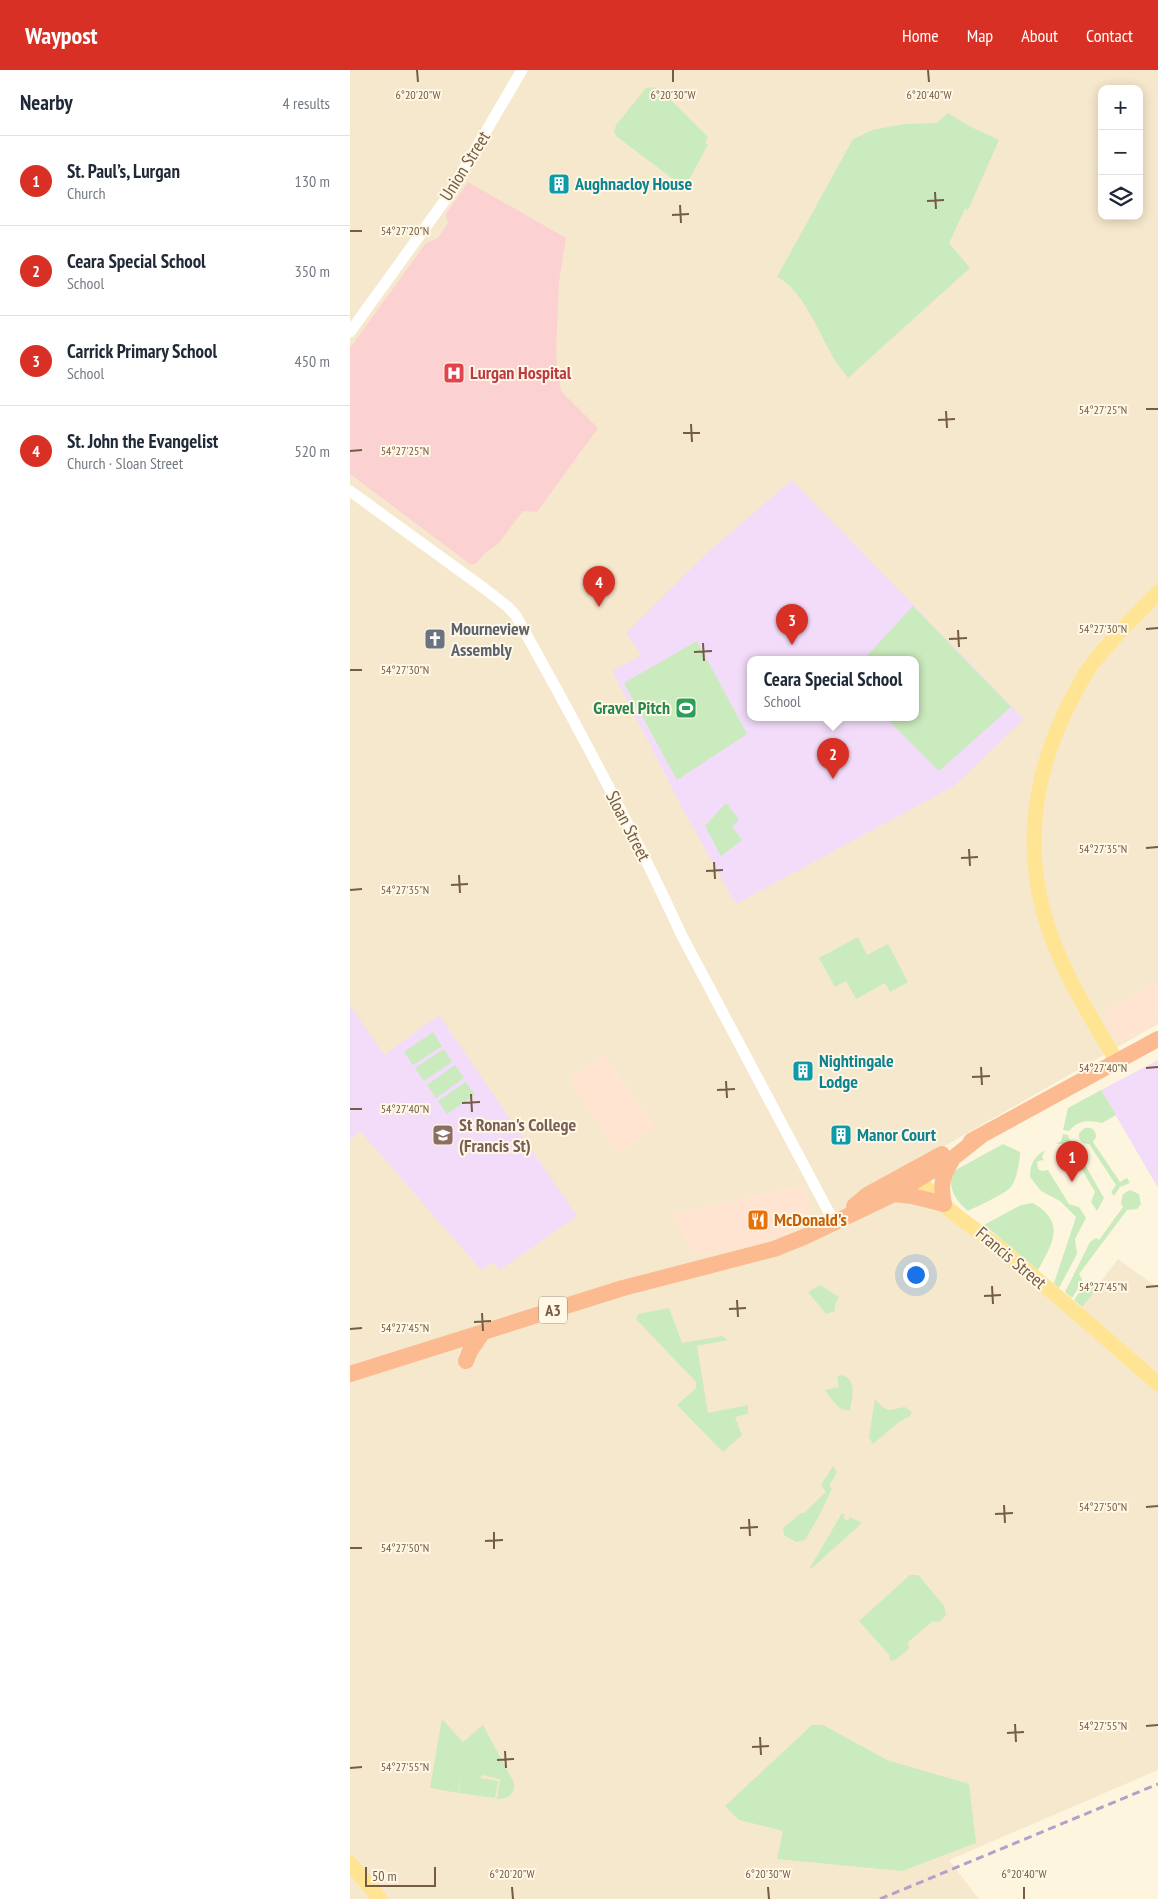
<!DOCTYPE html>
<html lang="en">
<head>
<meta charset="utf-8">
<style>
	body { margin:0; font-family:"PT Sans Narrow",sans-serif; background:#f6f6f7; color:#1f2937 }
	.controls { position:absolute; right:15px; top:15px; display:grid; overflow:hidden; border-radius:10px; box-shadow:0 2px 12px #0003 }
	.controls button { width:45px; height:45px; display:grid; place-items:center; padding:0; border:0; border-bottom:1px solid #e0e1e3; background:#fff; color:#1f2937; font:25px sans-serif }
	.scale { position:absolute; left:15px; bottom:12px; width:71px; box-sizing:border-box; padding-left:5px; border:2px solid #755c45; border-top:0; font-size:14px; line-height:18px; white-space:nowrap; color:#755c45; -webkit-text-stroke:4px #fff8e6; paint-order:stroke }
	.you { position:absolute; left:565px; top:1204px; width:18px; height:18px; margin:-12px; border:4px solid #fff; border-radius:50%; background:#1a73e8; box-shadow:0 0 0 8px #1a73e833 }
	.badge { display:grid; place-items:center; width:32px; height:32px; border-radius:50%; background:#d93025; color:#fff; font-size:16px; font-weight:700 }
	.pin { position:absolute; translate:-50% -41px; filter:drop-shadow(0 1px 2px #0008) }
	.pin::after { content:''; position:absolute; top:26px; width:18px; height:15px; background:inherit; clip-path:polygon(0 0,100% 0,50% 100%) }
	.popup { position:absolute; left:397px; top:586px; width:172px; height:65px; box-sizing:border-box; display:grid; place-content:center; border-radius:10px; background:#fff; filter:drop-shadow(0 1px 4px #0005); font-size:16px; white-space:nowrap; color:#747a83 }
	.popup b { font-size:19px; color:#1f2937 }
	.popup::after { content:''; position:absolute; left:50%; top:100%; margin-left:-10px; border:10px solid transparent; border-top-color:#fff }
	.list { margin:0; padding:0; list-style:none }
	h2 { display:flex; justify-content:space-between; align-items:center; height:65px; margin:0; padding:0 20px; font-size:21px }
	h2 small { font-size:16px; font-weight:400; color:#747a83 }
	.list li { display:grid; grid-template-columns:32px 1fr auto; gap:15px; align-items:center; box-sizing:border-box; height:90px; padding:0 20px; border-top:1px solid #e0e1e3 }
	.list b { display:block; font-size:19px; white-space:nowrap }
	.list p { margin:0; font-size:16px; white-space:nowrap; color:#747a83 }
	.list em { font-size:16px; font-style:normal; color:#747a83 }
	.icon { flex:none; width:28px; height:28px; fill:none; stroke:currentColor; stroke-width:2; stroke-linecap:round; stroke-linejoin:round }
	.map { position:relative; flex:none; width:808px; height:1829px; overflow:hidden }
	header { display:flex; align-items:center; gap:30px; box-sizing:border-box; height:70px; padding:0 25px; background:#d93025; color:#fff }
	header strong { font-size:24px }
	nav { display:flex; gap:28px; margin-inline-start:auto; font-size:18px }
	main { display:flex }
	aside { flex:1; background:#fff }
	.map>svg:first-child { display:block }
	.residential { fill:#f6e8cd; fill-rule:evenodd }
	.commercial { fill:#ffe4d1 }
	.education { fill:#f2dcf9; fill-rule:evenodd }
	.medical { fill:#fcd1d1 }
	.green { fill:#caebbd }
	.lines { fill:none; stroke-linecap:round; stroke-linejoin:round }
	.minor { stroke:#fff; stroke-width:11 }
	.major { stroke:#ffe494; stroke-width:15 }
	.highway { stroke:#fcba91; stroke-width:16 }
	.rail { stroke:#b99ec7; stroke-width:3; stroke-dasharray:8 5; stroke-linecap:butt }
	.ticks { fill:none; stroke:#755c45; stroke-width:2 }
	.labels { text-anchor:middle; stroke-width:4; stroke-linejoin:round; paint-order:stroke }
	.shield { fill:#fff8e6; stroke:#9e8b75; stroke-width:1 }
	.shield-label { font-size:16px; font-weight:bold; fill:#755c45 }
	.street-label { font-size:18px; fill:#755c45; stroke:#fff8e6 }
	.culture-label { font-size:18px; font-weight:bold; fill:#0d838f; stroke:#fff8e6; text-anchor:start }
	.health-label { font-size:18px; font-weight:bold; fill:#be3a42; stroke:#fff8e6; text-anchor:start }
	.worship-label { font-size:18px; font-weight:bold; fill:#5b616d; stroke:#fff8e6; text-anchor:start }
	.leisure-label { font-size:18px; font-weight:bold; fill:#27864d; stroke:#fff8e6; text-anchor:end }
	.education-label { font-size:18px; font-weight:bold; fill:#785e54; stroke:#fff8e6; text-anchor:start }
	.food-label { font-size:18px; font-weight:bold; fill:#c56008; stroke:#fff8e6; text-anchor:start }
	.ticks-label { font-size:12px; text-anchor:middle; fill:#755c45; stroke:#fff8e6; stroke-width:4; stroke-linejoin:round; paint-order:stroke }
</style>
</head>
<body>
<header>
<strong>Waypost</strong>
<nav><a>Home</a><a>Map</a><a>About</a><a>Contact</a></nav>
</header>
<main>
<aside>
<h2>Nearby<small>4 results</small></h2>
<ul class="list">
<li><span class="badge">1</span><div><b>St. Paul’s, Lurgan</b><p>Church</p></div><em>130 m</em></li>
<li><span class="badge">2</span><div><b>Ceara Special School</b><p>School</p></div><em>350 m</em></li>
<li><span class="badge">3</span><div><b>Carrick Primary School</b><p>School</p></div><em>450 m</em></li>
<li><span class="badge">4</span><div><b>St. John the Evangelist</b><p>Church · Sloan Street</p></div><em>520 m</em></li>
</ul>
</aside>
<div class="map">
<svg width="808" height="1829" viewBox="0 0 808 1829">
	<rect width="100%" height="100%" fill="#fef5df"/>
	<!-- residential -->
	<path class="residential" d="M 0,0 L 808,0 L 808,954 L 558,1097 L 727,1243 L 768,1189 L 808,1218 L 808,1700 L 599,1790 L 629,1829 L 0,1829 ZM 752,19 L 789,19 L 789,146 L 752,146 ZM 400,590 L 566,590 L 566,648 L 400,648 Z"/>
	<!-- commercial -->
	<path class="commercial" d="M 808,910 L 808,952 L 776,970 L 769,969 L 762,962 L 754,949 L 755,941 Z
		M 254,983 L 305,1057 L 268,1084 L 219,1008 Z
		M 454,1115 L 461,1143 L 446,1161 L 414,1172 L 372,1182 L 344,1185 L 321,1144 Z"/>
	<!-- education -->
	<path class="education" d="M 442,410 L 674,649 L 604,716 L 386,834 L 331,736 L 262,601 L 291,585 L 276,563 L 360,480 ZM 400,590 L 566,590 L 566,648 L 400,648 Z
		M 0,935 L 34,985 L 89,945 L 227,1146 L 150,1200 L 143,1192 L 131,1200 L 10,1061 L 0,1070 Z
		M 808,990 L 808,1118 L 751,1020 Z"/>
	<!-- medical -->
	<path class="medical" d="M 118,112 L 216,168 L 209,212 L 206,284 L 211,321 L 248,358 L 187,442 L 173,441 L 148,474 L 135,483 L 127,493 L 121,495 L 0,404 L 0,278 L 76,173 L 88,168 L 98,153 L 96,144 Z"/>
	<!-- green -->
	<path class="green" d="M 297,17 L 299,18 L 302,17 L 309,18 L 358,67 L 355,73 L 358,74 L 338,112 L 327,112 L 266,66 L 264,62 L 266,55 Z
		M 598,43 L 619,56 L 649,70 L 618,140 L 615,139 L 599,173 L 620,198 L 498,308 C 494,302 488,296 484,289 C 471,266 451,217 427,207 L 503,69 L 523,60 L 554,54 L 587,53 Z
		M 563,536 L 661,637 L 589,701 L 536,648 L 566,648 L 566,590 L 513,590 Z
		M 347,571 L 397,664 L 327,710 L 274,613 Z
		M 376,733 L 389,750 L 382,756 L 392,770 L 371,786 L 355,756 Z
		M 508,867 L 517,885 L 538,874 L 558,912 L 540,922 L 535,913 L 506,929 L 496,911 L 485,917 L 469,888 Z
		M 83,962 L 92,976 L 63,995 L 54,982 Z
		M 94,979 L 102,992 L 74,1011 L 65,998 Z
		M 105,995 L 114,1008 L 86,1028 L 77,1015 Z
		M 116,1012 L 125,1025 L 97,1044 L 88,1031 Z
		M 751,1020 L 766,1045 L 752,1053 C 738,1050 728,1050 719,1061 L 713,1060 L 718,1038 Z
		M 735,1058 C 742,1057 746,1060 746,1067 L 743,1072 L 770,1112 L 777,1108 L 780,1113 L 770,1117 L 764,1126 L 761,1122 L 766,1115 L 739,1074 C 732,1074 728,1070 729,1063 Z
		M 713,1064 L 718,1065 L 719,1069 L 723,1073 L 718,1075 L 716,1079 L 713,1074 L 706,1074 L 711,1071 Z
		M 653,1074 L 670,1082 C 670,1091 667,1109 661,1117 C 655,1124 628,1136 618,1141 C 605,1130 598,1119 602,1102 Z
		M 695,1080 L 692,1087 L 694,1091 L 691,1090 L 687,1092 L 688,1099 L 692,1101 L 698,1100 L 719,1134 L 729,1137 L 736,1148 L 725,1169 L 727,1184 L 709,1218 L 704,1213 L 726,1147 L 710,1131 L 691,1121 L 680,1107 C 680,1094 684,1087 695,1080 Z
		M 727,1081 L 754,1128 L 747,1141 L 741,1132 L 745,1122 L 723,1084 Z
		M 780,1120 L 789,1124 L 791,1134 L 787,1139 L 777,1140 L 729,1204 L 732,1209 L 732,1212 L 722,1228 L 715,1222 L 740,1172 L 746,1168 L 749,1170 L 773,1137 L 771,1133 L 773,1124 Z
		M 683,1133 C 716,1152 703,1173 688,1200 L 634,1155 L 671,1135 Z
		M 744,1211 L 749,1216 L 732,1237 L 724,1230 L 733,1217 Z
		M 470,1215 L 489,1227 L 485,1234 L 485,1241 L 476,1244 L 458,1222 Z
		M 319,1238 L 332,1273 L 372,1266 L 378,1270 L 347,1276 L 358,1343 L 398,1335 L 398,1344 L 385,1347 L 392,1365 L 373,1382 L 327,1335 L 346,1318 L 346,1312 L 286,1249 L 288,1244 Z
		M 490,1305 C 508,1307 502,1327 500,1340 C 488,1342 482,1329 475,1320 L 489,1317 L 487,1307 Z
		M 525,1329 C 538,1345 540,1339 555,1337 L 562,1342 L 560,1346 L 549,1352 L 523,1374 L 519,1367 Z
		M 483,1396 L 487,1402 L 479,1416 L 482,1418 L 470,1444 L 455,1470 L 446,1472 L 434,1465 L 433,1458 L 451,1443 L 454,1443 L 476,1422 L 471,1415 Z
		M 492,1443 L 495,1445 L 493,1448 L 498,1451 L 500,1447 L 512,1453 L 462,1498 L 460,1498 Z
		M 560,1505 L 568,1505 L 594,1536 L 596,1545 L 589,1552 L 583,1551 L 558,1572 L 559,1579 L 547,1589 L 541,1591 L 539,1589 L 540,1586 L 509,1551 Z
		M 92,1649 L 113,1672 L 133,1655 L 164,1713 C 165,1725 158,1729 147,1729 L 150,1709 L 132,1705 L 130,1708 L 148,1711 L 145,1728 L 109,1723 L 111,1705 L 108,1723 L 80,1718 Z
		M 462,1655 L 473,1655 L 537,1690 L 619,1714 L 626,1773 L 552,1801 L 427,1789 L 433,1761 L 389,1750 L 375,1736 Z"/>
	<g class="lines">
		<!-- minor -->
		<path class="minor" d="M 0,262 L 98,126 L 172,0
			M 0,421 L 135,519 L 158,537 L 166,546 C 225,651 282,757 332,866 L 484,1152"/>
		<!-- major -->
		<path class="major" d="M 767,992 C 744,952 718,912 702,868 C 672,789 681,709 719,634 C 726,622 731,610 739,598 C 759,571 785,547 808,522
			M 563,1100 C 583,1133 621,1155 651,1179 C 704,1223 756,1268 808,1314
			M 0,1793 L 30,1829"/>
		<!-- highway -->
		<path class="highway" d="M 621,1071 L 808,969
			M 544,1124 L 562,1126 L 594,1134 C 590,1114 592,1107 602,1090
			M 504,1136 L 517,1125 L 592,1084
			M 116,1291 L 120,1281 L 133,1262
			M 0,1304 L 273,1218 L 424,1179 L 454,1167 L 544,1124 L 603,1088 L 631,1066"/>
		<!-- rail -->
		<path class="rail" d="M 530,1829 L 808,1714"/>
	</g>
	<!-- ticks -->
	<path class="ticks" d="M 67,0 L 68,12M 323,0 L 323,12M 578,0 L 579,12M 585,122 L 586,139M 577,131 L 594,130M 330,135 L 331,153M 322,145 L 339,144M 0,161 L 12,161M 796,339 L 808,339M 596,341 L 597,358M 588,350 L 605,349M 341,354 L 342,372M 333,363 L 350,363M 0,381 L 12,380M 796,559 L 808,558M 608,560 L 609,577M 599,569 L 617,568M 353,573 L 354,591M 344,582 L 362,581M 0,600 L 12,600M 796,778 L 808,777M 619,779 L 620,796M 611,788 L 628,787M 364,792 L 365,809M 356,801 L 373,800M 109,805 L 110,823M 101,815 L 118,814M 0,820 L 12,819M 631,997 L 632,1015M 796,998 L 808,997M 622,1007 L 640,1006M 376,1011 L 377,1028M 367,1020 L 385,1019M 121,1024 L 122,1042M 112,1033 L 130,1032M 0,1039 L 12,1039M 642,1216 L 643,1234M 796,1217 L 808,1216M 634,1226 L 651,1225M 387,1230 L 388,1247M 379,1239 L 396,1238M 132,1243 L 133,1261M 124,1252 L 141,1251M 0,1259 L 12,1258M 654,1435 L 655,1453M 796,1437 L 808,1436M 645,1444 L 663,1443M 399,1449 L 400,1466M 390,1458 L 408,1457M 144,1462 L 144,1479M 135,1471 L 153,1470M 0,1478 L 12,1478M 665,1654 L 666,1672M 796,1656 L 808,1655M 657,1663 L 674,1662M 410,1667 L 411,1685M 402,1677 L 419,1676M 155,1681 L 156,1698M 147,1690 L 164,1689M 0,1698 L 12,1697M 162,1817 L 163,1829M 418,1817 L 419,1829M 674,1817 L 674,1829"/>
	<!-- icons -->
	<defs>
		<g id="building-square" transform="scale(1.125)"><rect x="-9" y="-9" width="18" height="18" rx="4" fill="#0f9aa8" stroke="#fff8e6"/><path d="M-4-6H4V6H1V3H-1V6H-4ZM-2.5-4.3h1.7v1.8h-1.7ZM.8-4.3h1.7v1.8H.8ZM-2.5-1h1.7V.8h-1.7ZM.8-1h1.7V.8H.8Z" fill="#fff"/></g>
		<g id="hospital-square" transform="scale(1.125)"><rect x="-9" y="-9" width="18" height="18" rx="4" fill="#e0444e" stroke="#fff8e6"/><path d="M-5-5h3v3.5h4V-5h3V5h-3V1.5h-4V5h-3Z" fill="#fff"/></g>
		<g id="church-square" transform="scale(1.125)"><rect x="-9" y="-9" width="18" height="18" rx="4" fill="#6b7280" stroke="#fff8e6"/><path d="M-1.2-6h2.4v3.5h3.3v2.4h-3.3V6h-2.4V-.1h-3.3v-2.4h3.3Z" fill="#fff"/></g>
		<g id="stadium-square" transform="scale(1.125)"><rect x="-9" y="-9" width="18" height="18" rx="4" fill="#2e9e5b" stroke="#fff8e6"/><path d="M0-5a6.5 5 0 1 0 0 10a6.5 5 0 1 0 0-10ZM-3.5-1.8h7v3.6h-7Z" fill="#fff"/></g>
		<g id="school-square" transform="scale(1.125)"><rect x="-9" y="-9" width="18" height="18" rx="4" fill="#8d6e63" stroke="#fff8e6"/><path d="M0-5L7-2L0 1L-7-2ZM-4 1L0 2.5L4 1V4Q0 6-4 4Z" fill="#fff"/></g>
		<g id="restaurant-square" transform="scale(1.125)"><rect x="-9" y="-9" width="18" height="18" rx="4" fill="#e8710a" stroke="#fff8e6"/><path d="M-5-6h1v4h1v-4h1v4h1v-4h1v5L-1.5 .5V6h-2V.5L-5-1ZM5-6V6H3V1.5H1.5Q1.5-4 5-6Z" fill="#fff"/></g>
	</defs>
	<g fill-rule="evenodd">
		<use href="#building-square" x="209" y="114"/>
		<use href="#hospital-square" x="104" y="303"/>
		<use href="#church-square" x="85" y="569"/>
		<use href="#stadium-square" x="336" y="638"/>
		<use href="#building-square" x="453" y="1001"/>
		<use href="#school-square" x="93" y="1065"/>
		<use href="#building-square" x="491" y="1065"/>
		<use href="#restaurant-square" x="408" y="1150"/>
	</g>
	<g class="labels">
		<!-- shield labels -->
		<rect class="shield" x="189" y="1226.5" width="28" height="27" rx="4"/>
		<g class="shield-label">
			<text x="203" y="1246">A3</text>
		</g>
		<!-- street labels -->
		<g class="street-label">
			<text transform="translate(115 96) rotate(-58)" y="6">Union Street</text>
			<text transform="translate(278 756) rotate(63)" y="6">Sloan Street</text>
			<text transform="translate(661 1188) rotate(40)" y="6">Francis Street</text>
		</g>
		<!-- culture labels -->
		<g class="culture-label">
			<text x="225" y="120">Aughnacloy House</text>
			<text x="469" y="997">Nightingale<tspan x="469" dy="21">Lodge</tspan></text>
			<text x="507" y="1071">Manor Court</text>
		</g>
		<!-- health labels -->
		<g class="health-label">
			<text x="120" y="309">Lurgan Hospital</text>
		</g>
		<!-- worship labels -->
		<g class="worship-label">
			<text x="101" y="565">Mourneview<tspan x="101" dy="21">Assembly</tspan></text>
		</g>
		<!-- leisure labels -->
		<g class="leisure-label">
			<text x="320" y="644">Gravel Pitch</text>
		</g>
		<!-- education labels -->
		<g class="education-label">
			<text x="109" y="1061">St Ronan's College<tspan x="109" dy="21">(Francis St)</tspan></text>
		</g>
		<!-- food labels -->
		<g class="food-label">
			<text x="424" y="1156">McDonald's</text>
		</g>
	</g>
	<g class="ticks-label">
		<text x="68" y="29">6°20'20"W</text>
		<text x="323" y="29">6°20'30"W</text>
		<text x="579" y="29">6°20'40"W</text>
		<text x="55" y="165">54°27'20"N</text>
		<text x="753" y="344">54°27'25"N</text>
		<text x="55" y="385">54°27'25"N</text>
		<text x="753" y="563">54°27'30"N</text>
		<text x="55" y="604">54°27'30"N</text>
		<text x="753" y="783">54°27'35"N</text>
		<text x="55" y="824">54°27'35"N</text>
		<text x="753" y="1002">54°27'40"N</text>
		<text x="55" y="1043">54°27'40"N</text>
		<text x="753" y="1221">54°27'45"N</text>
		<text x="55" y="1262">54°27'45"N</text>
		<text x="753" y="1441">54°27'50"N</text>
		<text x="55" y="1482">54°27'50"N</text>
		<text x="753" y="1660">54°27'55"N</text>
		<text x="55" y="1701">54°27'55"N</text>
		<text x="162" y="1808">6°20'20"W</text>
		<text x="418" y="1808">6°20'30"W</text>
		<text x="674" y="1808">6°20'40"W</text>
	</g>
</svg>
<div class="controls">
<button>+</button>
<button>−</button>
<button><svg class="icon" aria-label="layers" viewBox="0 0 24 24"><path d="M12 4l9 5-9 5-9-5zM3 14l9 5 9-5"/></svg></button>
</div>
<div class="scale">50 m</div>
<div class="you"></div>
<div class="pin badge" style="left:722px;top:1112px">1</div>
<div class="pin badge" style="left:483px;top:709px">2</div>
<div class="popup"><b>Ceara Special School</b>School</div>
<div class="pin badge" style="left:442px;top:575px">3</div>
<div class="pin badge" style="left:249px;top:537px">4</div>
</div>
</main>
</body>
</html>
